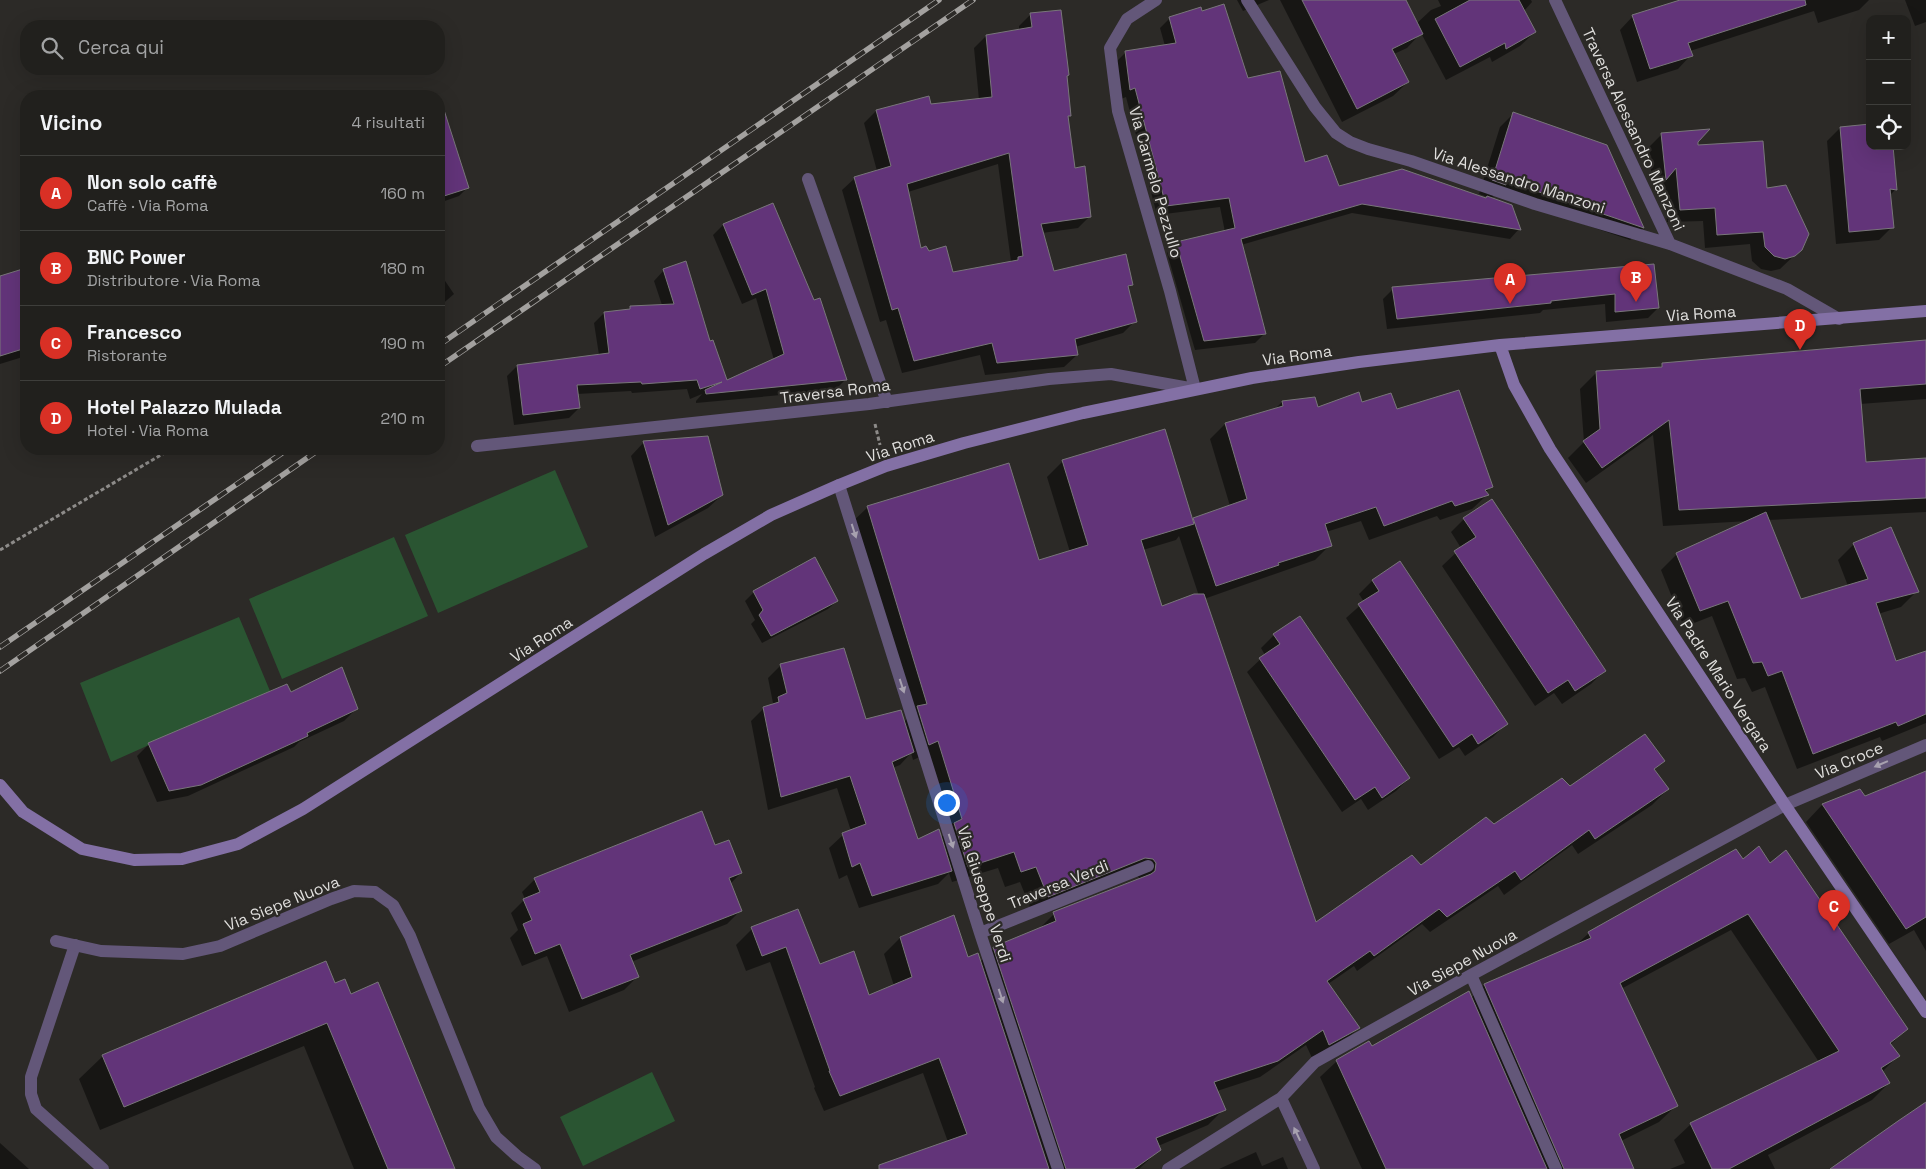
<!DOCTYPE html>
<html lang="it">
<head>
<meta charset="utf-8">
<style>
	body { margin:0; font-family:"Space Grotesk",sans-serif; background:#292826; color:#f1f3f6 }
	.controls { position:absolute; right:15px; top:15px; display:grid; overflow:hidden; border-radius:10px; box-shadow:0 5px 20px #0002 }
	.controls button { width:45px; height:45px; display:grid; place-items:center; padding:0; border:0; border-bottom:1px solid #3e3e3b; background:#21201d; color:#f1f3f6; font:25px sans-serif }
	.you { position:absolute; left:946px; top:802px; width:18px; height:18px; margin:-12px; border:4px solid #fff; border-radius:50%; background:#1a73e8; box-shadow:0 0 0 8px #1a73e833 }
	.badge { display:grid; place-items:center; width:32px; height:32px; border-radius:50%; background:#d93025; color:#fff; font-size:16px; font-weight:700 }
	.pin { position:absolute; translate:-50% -41px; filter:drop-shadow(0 1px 2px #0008) }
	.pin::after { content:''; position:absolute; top:26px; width:18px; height:15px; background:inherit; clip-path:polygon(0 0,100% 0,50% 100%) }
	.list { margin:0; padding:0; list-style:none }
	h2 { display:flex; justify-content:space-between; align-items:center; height:65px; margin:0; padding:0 20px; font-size:21px }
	h2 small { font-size:16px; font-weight:400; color:#a2a3a4 }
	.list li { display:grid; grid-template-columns:32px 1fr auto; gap:15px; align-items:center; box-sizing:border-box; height:75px; padding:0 20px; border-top:1px solid #3e3e3b }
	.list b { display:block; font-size:19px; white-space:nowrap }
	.list p { margin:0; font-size:16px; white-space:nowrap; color:#a2a3a4 }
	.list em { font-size:16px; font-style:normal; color:#a2a3a4 }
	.icon { flex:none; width:28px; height:28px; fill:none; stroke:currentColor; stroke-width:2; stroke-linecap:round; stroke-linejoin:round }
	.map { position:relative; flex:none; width:1926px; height:1169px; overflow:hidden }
	.search { position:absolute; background:#21201d; box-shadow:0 5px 20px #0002; left:20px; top:20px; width:425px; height:55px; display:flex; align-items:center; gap:12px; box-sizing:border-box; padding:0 18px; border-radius:20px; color:#a2a3a4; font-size:19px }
	.panel { position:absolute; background:#21201d; box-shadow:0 5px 20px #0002; left:20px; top:90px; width:425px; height:365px; border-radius:20px }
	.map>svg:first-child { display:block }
	.green { fill:#2a5532 }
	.shadow { fill:#0007; fill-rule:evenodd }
	.building { fill:#623479; stroke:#79767a; fill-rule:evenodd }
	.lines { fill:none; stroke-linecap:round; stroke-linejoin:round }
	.path { stroke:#8d8b89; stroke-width:3; stroke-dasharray:4 2.5; stroke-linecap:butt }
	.lane { stroke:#635779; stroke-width:12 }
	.street { stroke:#635779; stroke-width:12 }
	.secondary { stroke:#8370a5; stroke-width:12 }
	.rail-casing { stroke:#a3a19f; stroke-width:5.5 }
	.rail { stroke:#2c2a27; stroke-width:4; stroke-dasharray:11; stroke-linecap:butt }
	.oneway { fill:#a7a1af }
	.labels { text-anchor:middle; stroke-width:4.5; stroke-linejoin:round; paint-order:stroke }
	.street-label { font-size:16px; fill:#dfdedc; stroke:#2c2a27 }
</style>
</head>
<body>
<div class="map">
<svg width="1926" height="1169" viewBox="0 0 1926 1169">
	<rect width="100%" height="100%" fill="#2c2a27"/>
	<!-- green -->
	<path class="green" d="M 555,470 L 588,547 L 438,613 L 405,535 Z
		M 394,537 L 428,616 L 282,679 L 249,599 Z
		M 239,617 L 270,691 L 111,762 L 80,683 Z
		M 652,1072 L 675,1121 L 583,1166 L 560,1117 Z"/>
	<!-- shadow -->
	<path class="shadow" d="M 1237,0 L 1269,0 L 1243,11 Z
		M 1280,0 L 1405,0 L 1416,24 L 1431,10 L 1441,6 L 1438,0 L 1531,0 L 1532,2 L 1524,11 L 1535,32 L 1520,46 L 1492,62 L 1490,57 L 1446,80 L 1421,33 L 1407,48 L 1394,54 L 1408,82 L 1393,96 L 1342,122 Z
		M 1684,0 L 1869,0 L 1859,10 L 1818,23 L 1814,11 L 1690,51 L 1691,55 L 1678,69 L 1637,82 L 1620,30 L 1633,16 Z
		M 1905,0 L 1926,0 L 1926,22 L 1915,26 Z
		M 1031,14 L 1066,77 L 1070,115 L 1067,118 L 1073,169 L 1090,216 L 1078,228 L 1042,233 L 1053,273 L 1132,284 L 1127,289 L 1135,321 L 1123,333 L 1075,347 L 1077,355 L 1064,367 L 985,375 L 980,355 L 902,373 L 886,320 L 880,322 L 842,190 L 855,178 L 877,171 L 864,123 L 876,111 L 928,98 L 930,106 L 979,100 L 974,48 L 986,36 L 1019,31 L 1019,26 ZM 998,164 L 1011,262 L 953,274 L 920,249 L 908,192 Z
		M 1170,18 L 1247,80 L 1304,164 L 1338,188 L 1486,199 L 1488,197 L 1479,194 L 1500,127 L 1513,114 L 1606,146 L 1643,228 L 1630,240 L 1495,194 L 1491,199 L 1519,229 L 1510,239 L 1352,213 L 1241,245 L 1264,334 L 1255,343 L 1195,350 L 1167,253 L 1177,243 L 1225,232 L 1220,207 L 1157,215 L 1126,97 L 1121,99 L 1116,62 L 1126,52 L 1165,46 L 1160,28 Z
		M 445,118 L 468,187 L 459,196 L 439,203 L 439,119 Z
		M 1840,128 L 1870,146 L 1896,189 L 1889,196 L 1892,227 L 1879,240 L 1836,244 L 1827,141 Z
		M 1662,134 L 1697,142 L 1697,147 L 1766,189 L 1801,249 L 1780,269 L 1771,271 L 1761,269 L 1752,261 L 1750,244 L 1705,248 L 1703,221 L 1667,222 L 1663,181 L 1653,191 L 1649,147 Z
		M 773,205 L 845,380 L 835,390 L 696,403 L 696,401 L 702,394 L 690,399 L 687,389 L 632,393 L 631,391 L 577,394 L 579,408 L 569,418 L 514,425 L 507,376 L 517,366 L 599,355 L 594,323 L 604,313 L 627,311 L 630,307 L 662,305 L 654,281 L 664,270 L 709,343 L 726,382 L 774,360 L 756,298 L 742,304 L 713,235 L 723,225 Z
		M 1652,265 L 1658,308 L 1648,318 L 1606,322 L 1605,304 L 1543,310 L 1540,313 L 1387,329 L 1383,299 L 1393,289 Z
		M 22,270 L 26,284 L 26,356 L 0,364 L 0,277 Z
		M 439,272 L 454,294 L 439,307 Z
		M 1926,341 L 1926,399 L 1860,404 L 1865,463 L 1926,460 L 1926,512 L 1768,520 L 1800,601 L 1848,586 L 1838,560 L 1854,544 L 1917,591 L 1901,607 L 1878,614 L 1895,663 L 1926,652 L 1926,723 L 1882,741 L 1880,737 L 1797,769 L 1765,687 L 1752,692 L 1745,678 L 1737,679 L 1712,616 L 1684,627 L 1661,570 L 1677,554 L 1749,521 L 1663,526 L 1653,435 L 1586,483 L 1568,458 L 1584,442 L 1580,389 L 1597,372 L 1659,368 L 1663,364 Z
		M 1282,402 L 1317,409 L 1361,404 L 1396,410 L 1492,486 L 1486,492 L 1487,495 L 1472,509 L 1440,520 L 1437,516 L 1369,540 L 1361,521 L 1326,532 L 1330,545 L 1315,560 L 1204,599 L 1315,924 L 1494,826 L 1570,787 L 1663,761 L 1653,770 L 1668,789 L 1652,805 L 1578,854 L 1572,845 L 1504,895 L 1498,886 L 1430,932 L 1422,924 L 1357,971 L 1354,966 L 1328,984 L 1358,1028 L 1342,1044 L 1313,1060 L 1306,1045 L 1260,1077 L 1217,1091 L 1224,1109 L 1208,1125 L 1158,1146 L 1159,1150 L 1139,1169 L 879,1169 L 948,1142 L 923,1073 L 824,1111 L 814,1088 L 815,1087 L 770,962 L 746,971 L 736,945 L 752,929 L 797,911 L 819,965 L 869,996 L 894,986 L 884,954 L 900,938 L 980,962 L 994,948 L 1038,930 L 1054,914 L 1140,879 L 1137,875 L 1032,912 L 1020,882 L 1005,887 L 998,868 L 952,882 L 949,873 L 938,884 L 859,908 L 847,875 L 839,879 L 829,848 L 843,835 L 851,831 L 837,788 L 768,810 L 751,721 L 764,708 L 770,706 L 773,703 L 768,678 L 781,665 L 865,721 L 904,722 L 910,715 L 851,523 L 868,507 L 1038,561 L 1070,552 L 1047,477 L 1063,461 L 1191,521 L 1230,506 L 1210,439 L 1225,424 L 1275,409 ZM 1179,536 L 1199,596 L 1161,607 L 1143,550 L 1176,540 ZM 911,753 L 913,760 L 922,756 L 946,833 L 940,838 L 917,840 L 892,768 L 900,765 Z
		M 644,442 L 722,495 L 708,508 L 655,537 L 631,456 Z
		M 1464,519 L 1604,671 L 1591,684 L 1562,704 L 1554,693 L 1535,706 L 1442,566 L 1461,548 L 1451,532 Z
		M 1399,563 L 1506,724 L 1493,737 L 1465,756 L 1459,747 L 1439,759 L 1346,618 L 1364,602 L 1359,594 L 1372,581 Z
		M 754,592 L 837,601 L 828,609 L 762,643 L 751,624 L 755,620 L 745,601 Z
		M 1300,618 L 1409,778 L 1396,791 L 1368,810 L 1361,799 L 1342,812 L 1247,672 L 1265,655 L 1261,648 L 1274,635 Z
		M 357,708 L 344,721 L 299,742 L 294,747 L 188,796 L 157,802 L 137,756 L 149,744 Z
		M 1926,772 L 1926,951 L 1914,930 L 1889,944 L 1806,822 L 1822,805 L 1860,790 L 1865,798 Z
		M 715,846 L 741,873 L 730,884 L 740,911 L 727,924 L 631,962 L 637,977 L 624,990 L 569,1012 L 547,956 L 522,966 L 510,938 L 518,930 L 511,913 L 525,899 L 522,892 L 535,879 Z
		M 1743,861 L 1770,865 L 1906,1029 L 1890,1045 L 1898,1056 L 1882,1072 L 1889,1083 L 1872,1100 L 1768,1155 L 1775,1169 L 1670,1169 L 1685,1163 L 1674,1140 L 1691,1124 L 1819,1062 L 1731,930 L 1621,989 L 1676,1106 L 1659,1122 L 1621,1141 L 1633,1169 L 1362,1169 L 1320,1077 L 1337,1061 L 1371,1047 L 1471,998 L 1484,985 L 1575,946 L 1589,933 Z
		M 335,985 L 350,995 L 453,1169 L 354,1169 L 304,1046 L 100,1130 L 79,1079 L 103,1056 Z
		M 0,1143 L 29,1169 L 0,1169 Z
		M 1256,1152 L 1262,1166 L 1283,1157 L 1288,1169 L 1219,1169 Z"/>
	<!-- building -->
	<path class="building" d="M 1302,0 L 1406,0 L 1423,34 L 1392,49 L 1409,82 L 1357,109 Z
		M 1470,0 L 1519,0 L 1536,32 L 1506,49 L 1505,43 L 1460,67 L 1435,19 Z
		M 1680,0 L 1805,0 L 1806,5 L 1688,43 L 1693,56 L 1650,69 L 1632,15 Z
		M 1224,4 L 1248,78 L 1280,71 L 1305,162 L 1327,155 L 1339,186 L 1402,169 L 1486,198 L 1487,196 L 1512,205 L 1521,230 L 1362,204 L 1241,239 L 1266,334 L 1204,341 L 1176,242 L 1235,228 L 1229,198 L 1166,206 L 1135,88 L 1130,90 L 1125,51 L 1176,43 L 1169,17 L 1201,7 L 1202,11 Z
		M 1061,10 L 1069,75 L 1067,76 L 1071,116 L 1068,116 L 1075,168 L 1085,166 L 1091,217 L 1041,224 L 1054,271 L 1126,254 L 1133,285 L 1128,286 L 1137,322 L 1075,339 L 1078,355 L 997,363 L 992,343 L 914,361 L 898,308 L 892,310 L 854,177 L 891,166 L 876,110 L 929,96 L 931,104 L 992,97 L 986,35 L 1032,27 L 1030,13 ZM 1009,153 L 1023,256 L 1018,257 L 1018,260 L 953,272 L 946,246 L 929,251 L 926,246 L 921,248 L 907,184 Z
		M 439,110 L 444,110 L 469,188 L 444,196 L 439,181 Z
		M 1513,112 L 1607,145 L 1644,228 L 1504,180 L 1506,185 L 1492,180 Z
		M 1870,124 L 1870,146 L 1893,146 L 1897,190 L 1890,189 L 1894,228 L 1849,232 L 1840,127 Z
		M 1710,129 L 1698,142 L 1698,145 L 1763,141 L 1767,188 L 1786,185 L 1809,234 L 1802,250 L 1795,256 L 1785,259 L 1774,256 L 1765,247 L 1763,232 L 1717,235 L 1715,208 L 1680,210 L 1676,168 L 1666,180 L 1661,133 Z
		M 773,203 L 814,300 L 820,298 L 847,380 L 706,394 L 705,390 L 722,382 L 700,389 L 697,380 L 642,384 L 641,382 L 577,385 L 580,408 L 523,415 L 517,365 L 609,353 L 604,312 L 630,309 L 630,306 L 674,304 L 663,269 L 686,261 L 710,341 L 713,340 L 727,380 L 784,354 L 766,289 L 752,295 L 723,224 Z
		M 1654,264 L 1659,308 L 1615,312 L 1615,294 L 1551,301 L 1551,303 L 1397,319 L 1392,287 Z
		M 26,268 L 26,348 L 0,356 L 0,276 Z
		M 1926,340 L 1926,384 L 1860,389 L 1866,462 L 1926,458 L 1926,498 L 1679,510 L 1669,420 L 1602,468 L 1583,441 L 1600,429 L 1596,371 L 1662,367 L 1662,363 Z
		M 1459,390 L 1493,487 L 1485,490 L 1489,495 L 1455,506 L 1452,501 L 1384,526 L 1376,507 L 1325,524 L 1332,546 L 1278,563 L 1279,565 L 1216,586 L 1193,518 L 1247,499 L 1225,423 L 1283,406 L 1282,401 L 1315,397 L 1318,407 L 1359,392 L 1362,402 L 1391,393 L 1397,409 Z
		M 1165,429 L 1194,524 L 1141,540 L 1162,606 L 1194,594 L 1204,594 L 1316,922 L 1412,855 L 1421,865 L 1486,817 L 1494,824 L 1562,778 L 1570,786 L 1645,734 L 1665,761 L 1654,769 L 1669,789 L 1595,839 L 1589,830 L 1521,880 L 1515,871 L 1447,917 L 1439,909 L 1374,956 L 1370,951 L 1327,981 L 1360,1028 L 1329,1045 L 1323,1030 L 1278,1061 L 1214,1082 L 1226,1110 L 1156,1138 L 1161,1150 L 1134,1169 L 1066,1169 L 993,947 L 1056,921 L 1053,912 L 1151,874 L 1155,871 L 1156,863 L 1153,859 L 1145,858 L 1048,897 L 1036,867 L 1021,872 L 1014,852 L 968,867 L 954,823 L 962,819 L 938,741 L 929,745 L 917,706 L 927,704 L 867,506 L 1009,463 L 1039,560 L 1088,545 L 1062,460 Z
		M 708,436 L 723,495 L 668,525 L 643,441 Z
		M 1492,499 L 1606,671 L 1575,691 L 1568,680 L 1548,693 L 1454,551 L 1476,537 L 1463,518 Z
		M 1766,512 L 1801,599 L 1868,579 L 1853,543 L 1891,527 L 1919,592 L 1876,603 L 1896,661 L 1926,651 L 1926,714 L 1898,726 L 1896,722 L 1813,754 L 1782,671 L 1768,676 L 1762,662 L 1753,663 L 1728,601 L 1700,611 L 1676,553 Z
		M 815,557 L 838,601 L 771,636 L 759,615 L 763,610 L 753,591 Z
		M 1400,561 L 1508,724 L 1478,744 L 1472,734 L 1453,747 L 1358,604 L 1379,591 L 1372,580 Z
		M 1300,616 L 1410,778 L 1382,798 L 1375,787 L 1355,800 L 1259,658 L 1280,644 L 1273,634 Z
		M 844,648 L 866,719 L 901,710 L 914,752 L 892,762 L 918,839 L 939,829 L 952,871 L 872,896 L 860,863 L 852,867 L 842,833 L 866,824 L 850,776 L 781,797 L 763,707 L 779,702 L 778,697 L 787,693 L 780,664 Z
		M 342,667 L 358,709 L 307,733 L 308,736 L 201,785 L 169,791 L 148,743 L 287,684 L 291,692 Z
		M 1926,771 L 1926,917 L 1906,929 L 1822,804 L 1860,789 L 1865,796 Z
		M 702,811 L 715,845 L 729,840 L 742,873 L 729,878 L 742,911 L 630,955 L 639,977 L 582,999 L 560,944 L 535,954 L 523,924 L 532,920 L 523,899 L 540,892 L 534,878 Z
		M 1759,846 L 1770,863 L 1786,850 L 1908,1029 L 1890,1043 L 1900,1056 L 1881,1068 L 1890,1083 L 1729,1169 L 1712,1169 L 1690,1123 L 1839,1051 L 1748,914 L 1620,983 L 1678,1106 L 1619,1134 L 1634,1169 L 1564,1169 L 1484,984 L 1591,938 L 1588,932 L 1736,849 L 1743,859 Z
		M 798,909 L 820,964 L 854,951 L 869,995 L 912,977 L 900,937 L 954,915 L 968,957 L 978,953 L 1049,1169 L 879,1169 L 879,1165 L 967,1134 L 939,1058 L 840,1096 L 829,1071 L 830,1071 L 786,947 L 762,956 L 751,927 Z
		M 326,961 L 335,983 L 345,979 L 351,994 L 378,982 L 455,1169 L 388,1169 L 327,1023 L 124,1107 L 102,1055 Z
		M 1469,991 L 1547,1169 L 1386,1169 L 1336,1060 L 1369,1041 L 1372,1046 Z
		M 1926,1102 L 1926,1169 L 1830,1169 L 1898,1121 Z"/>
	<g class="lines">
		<!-- path -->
		<path class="path" d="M 875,424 L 880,445
			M 0,550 L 171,449"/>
		<!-- lane -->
		<path class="lane" d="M 75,945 L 31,1077 L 31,1094 L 36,1109 L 103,1169"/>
		<!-- street -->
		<path class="street" d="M 1247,0 L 1315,107 L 1336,133 L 1350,142 L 1368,149 L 1411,161 L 1535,204 L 1670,244 L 1787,289 L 1839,319
			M 1555,0 L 1670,244
			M 808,179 L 887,402
			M 477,446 L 869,404 L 1049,379 L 1111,374 L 1195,389 L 1170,291 L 1118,111 L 1110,48 L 1127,19 L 1156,0
			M 839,485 L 980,933 L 1058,1169
			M 980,933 L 1148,866
			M 56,941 L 101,951 L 183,954 L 220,946 L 331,899 L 354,891 L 375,892 L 393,905 L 410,936 L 479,1108 L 496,1137 L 517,1156 L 535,1169
			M 1471,975 L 1556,1169
			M 1281,1098 L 1314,1169
			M 1168,1169 L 1281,1098 L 1315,1062 L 1471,975 L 1785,805 L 1926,745"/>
		<!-- secondary -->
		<path class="secondary" d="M 1500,345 L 1514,385 L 1550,449 L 1785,805 L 1926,1012
			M 0,785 L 23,812 L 82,849 L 134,860 L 182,859 L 238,844 L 303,809 L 704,554 L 771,515 L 839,485 L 886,466 L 964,443 L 1083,413 L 1252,378 L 1359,362 L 1500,345 L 1926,311"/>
		<!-- rail casing -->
		<g class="rail-casing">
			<path id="rail" d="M 439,345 L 939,0
				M 439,367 L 973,0
				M 0,647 L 288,449
				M 0,671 L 320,449"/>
		</g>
		<!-- rail -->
		<use href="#rail" class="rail"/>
	</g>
	<!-- one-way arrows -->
	<defs><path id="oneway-solid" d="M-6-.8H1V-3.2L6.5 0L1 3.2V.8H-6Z" transform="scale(1.25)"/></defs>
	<g class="oneway">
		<use href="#oneway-solid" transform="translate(854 531) rotate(72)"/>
		<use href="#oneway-solid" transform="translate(902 686) rotate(72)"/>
		<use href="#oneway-solid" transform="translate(1881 764) rotate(157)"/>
		<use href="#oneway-solid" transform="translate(951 841) rotate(72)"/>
		<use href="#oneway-solid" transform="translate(1001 996) rotate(72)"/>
		<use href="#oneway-solid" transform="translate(1297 1134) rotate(-115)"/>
	</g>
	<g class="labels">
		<!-- street labels -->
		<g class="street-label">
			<text transform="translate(1634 129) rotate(65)" y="6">Traversa Alessandro Manzoni</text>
			<text transform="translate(1519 180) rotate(18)" y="6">Via Alessandro Manzoni</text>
			<text transform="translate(1156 182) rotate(74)" y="6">Via Carmelo Pezzullo</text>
			<text transform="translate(1701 313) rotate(-4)" y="6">Via Roma</text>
			<text transform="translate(1297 355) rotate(-8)" y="6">Via Roma</text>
			<text transform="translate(835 391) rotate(-7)" y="6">Traversa Roma</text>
			<text transform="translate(900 446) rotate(-18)" y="6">Via Roma</text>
			<text transform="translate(541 639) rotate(-33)" y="6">Via Roma</text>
			<text transform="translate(1719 674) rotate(57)" y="6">Via Padre Mario Vergara</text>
			<text transform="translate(1849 760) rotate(-23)" y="6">Via Croce</text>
			<text transform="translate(1058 884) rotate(-22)" y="6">Traversa Verdi</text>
			<text transform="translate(985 894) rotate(72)" y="6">Via Giuseppe Verdi</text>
			<text transform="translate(282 903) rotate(-22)" y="6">Via Siepe Nuova</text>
			<text transform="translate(1462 962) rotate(-29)" y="6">Via Siepe Nuova</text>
		</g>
	</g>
</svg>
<div class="controls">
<button>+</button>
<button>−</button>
<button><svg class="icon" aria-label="locate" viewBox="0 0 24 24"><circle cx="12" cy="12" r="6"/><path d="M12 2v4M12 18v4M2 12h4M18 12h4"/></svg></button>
</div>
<div class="you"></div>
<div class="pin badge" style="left:1510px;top:304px">A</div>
<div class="pin badge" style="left:1636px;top:302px">B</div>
<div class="pin badge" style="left:1834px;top:931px">C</div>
<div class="pin badge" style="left:1800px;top:350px">D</div>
<div class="search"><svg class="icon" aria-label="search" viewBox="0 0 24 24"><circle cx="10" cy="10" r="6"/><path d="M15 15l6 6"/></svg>Cerca qui</div>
<section class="panel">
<h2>Vicino<small>4 risultati</small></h2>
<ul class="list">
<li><span class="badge">A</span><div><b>Non solo caffè</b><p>Caffè · Via Roma</p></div><em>160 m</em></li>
<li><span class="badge">B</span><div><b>BNC Power</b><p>Distributore · Via Roma</p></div><em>180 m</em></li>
<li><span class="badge">C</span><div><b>Francesco</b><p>Ristorante</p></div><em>190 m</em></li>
<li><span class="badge">D</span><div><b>Hotel Palazzo Mulada</b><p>Hotel · Via Roma</p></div><em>210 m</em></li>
</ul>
</section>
</div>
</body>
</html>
